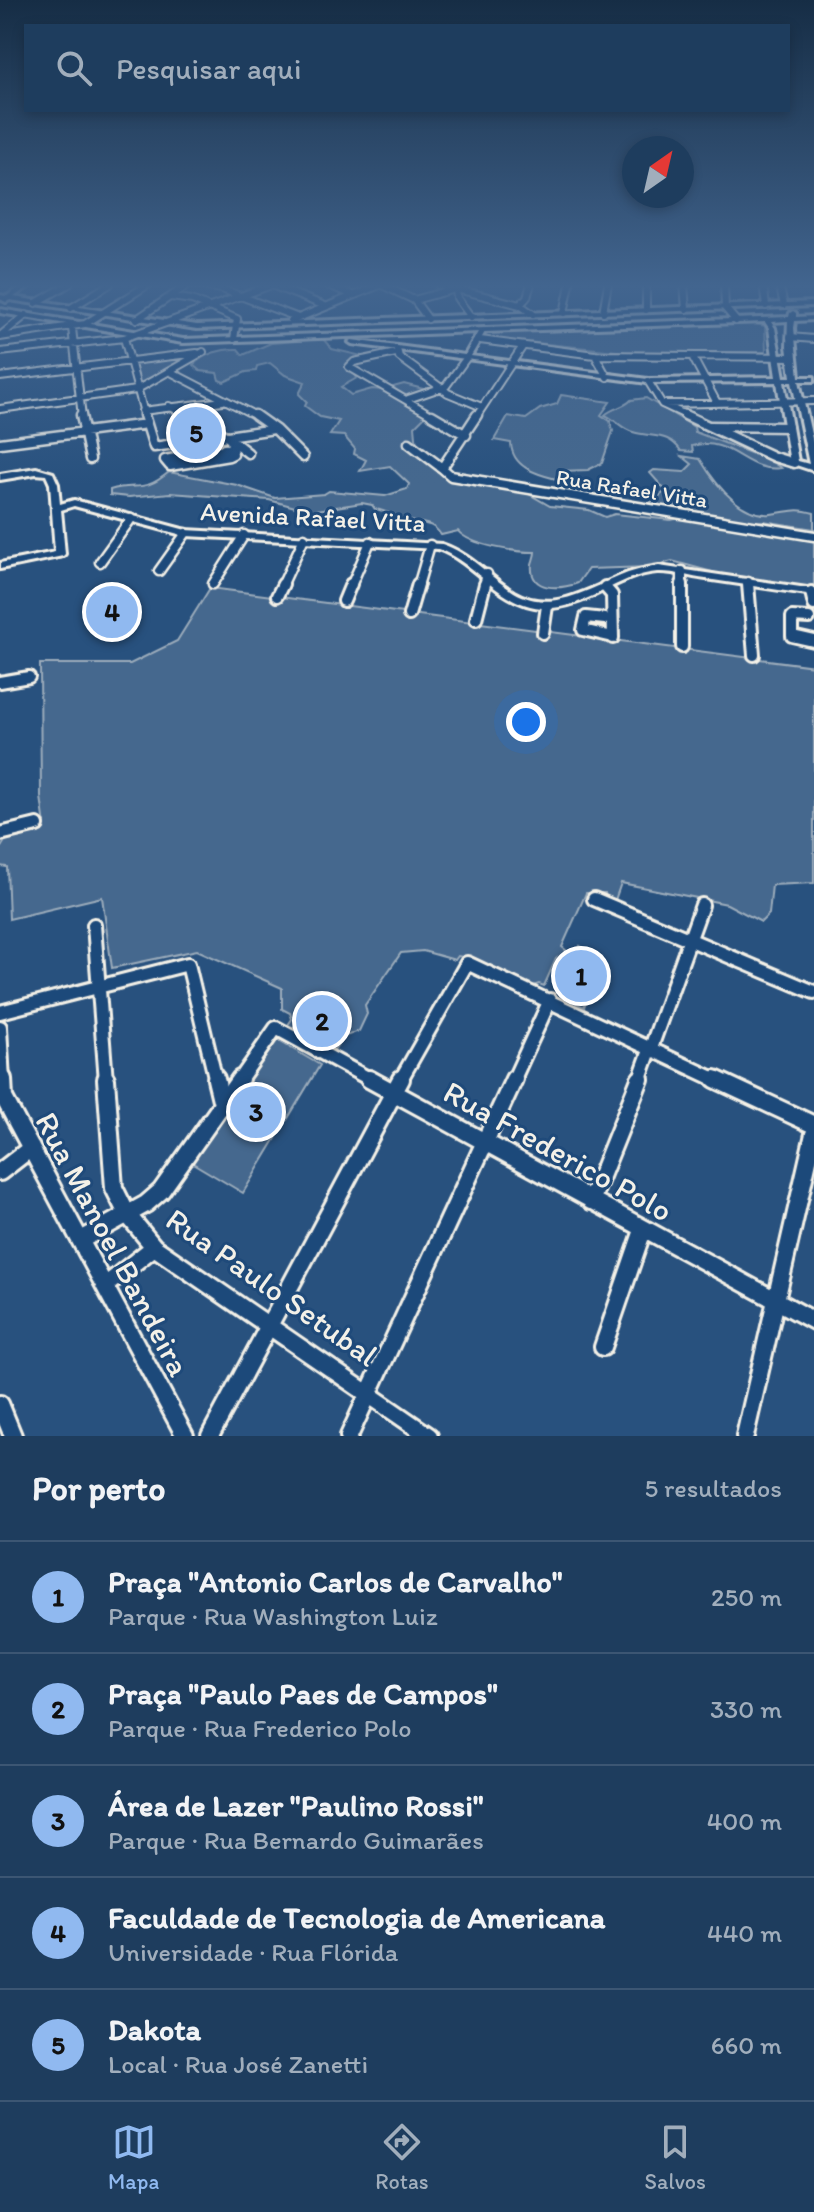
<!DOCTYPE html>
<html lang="pt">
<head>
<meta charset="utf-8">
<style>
	body { margin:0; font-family:Itim,sans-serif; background:#264464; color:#f1f3f6 }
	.compass { position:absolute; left:622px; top:136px; width:72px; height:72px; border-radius:50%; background:#1e3d5e; box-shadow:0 4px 12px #0003; rotate:34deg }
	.you { position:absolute; left:526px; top:722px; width:28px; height:28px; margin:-20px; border:6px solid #fff; border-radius:50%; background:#1a73e8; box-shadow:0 0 0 12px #1a73e833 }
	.badge { display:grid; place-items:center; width:52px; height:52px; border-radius:50%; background:#90b9f0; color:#111; font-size:26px; font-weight:700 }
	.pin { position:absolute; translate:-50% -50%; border:4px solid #fff; box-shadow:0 2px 8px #0006 }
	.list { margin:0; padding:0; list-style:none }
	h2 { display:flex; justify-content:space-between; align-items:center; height:104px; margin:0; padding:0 32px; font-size:34px }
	h2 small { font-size:26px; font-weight:400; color:#a1aebc }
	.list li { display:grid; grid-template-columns:52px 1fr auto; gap:24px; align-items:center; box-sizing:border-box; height:112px; padding:0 32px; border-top:2px solid #3c5673 }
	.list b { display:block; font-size:30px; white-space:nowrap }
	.list p { margin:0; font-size:26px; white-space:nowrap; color:#a1aebc }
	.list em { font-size:26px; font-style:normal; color:#a1aebc }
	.icon { flex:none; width:44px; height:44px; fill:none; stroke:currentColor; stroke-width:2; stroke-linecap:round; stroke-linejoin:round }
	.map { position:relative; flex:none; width:814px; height:1436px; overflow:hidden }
	.search { position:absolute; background:#1e3d5e; box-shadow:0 4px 12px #0003; left:24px; right:24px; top:24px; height:88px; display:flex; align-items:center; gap:20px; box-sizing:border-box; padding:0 28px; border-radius:0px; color:#a1aebc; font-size:30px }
	.sheet { height:664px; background:#1e3d5e }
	nav { display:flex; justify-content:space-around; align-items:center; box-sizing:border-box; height:112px; border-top:2px solid #3c5673; background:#1e3d5e; font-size:22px; color:#a1aebc }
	nav a { display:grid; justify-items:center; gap:4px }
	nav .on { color:#90b9f0 }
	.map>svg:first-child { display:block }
	.green { fill:#45688e; stroke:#9cacbb; stroke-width:2 }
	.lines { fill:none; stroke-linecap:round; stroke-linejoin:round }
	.minor-far4-casing { stroke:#f4f1e8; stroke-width:10 }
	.minor-far3-casing { stroke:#f4f1e8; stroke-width:13 }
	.minor-far2-casing { stroke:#f4f1e8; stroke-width:16 }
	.minor-far1-casing { stroke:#f4f1e8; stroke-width:18 }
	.minor-casing { stroke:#f4f1e8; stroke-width:22 }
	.major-casing { stroke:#f4f1e8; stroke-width:6 }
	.minor-far4 { stroke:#1f4a7a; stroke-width:6 }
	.minor-far3 { stroke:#1f4a7a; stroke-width:8 }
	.minor-far2 { stroke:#1f4a7a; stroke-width:10 }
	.minor-far1 { stroke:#1f4a7a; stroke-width:12 }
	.minor { stroke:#1f4a7a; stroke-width:16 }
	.major { fill:#1f4a7a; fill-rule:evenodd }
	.labels { text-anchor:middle; stroke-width:6; stroke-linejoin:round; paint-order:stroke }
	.far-street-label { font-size:22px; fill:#f4f1e8; stroke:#1f4a7a }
	.street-label { font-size:26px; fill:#f4f1e8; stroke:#1f4a7a }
	.near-street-label { font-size:32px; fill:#f4f1e8; stroke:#1f4a7a }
</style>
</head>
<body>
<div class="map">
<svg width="814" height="1436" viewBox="0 0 814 1436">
	<rect width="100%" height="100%" fill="#28517e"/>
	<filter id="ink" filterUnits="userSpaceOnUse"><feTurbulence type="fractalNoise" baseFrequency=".0125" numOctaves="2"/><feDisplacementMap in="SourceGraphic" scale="16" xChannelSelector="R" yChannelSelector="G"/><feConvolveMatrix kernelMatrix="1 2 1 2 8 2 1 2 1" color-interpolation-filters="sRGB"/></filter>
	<g filter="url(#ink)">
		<!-- green -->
		<path class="green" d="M 752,323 L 765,326 L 766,352 L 636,353 L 486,338 L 487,333 Z
			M 323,339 L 332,349 L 362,356 L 347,363 L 357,378 L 341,387 L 351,395 L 372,389 L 396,391 L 393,387 L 404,384 L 423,389 L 409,398 L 426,415 L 415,426 L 417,448 L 439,470 L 527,493 L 550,506 L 589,510 L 605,517 L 615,514 L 671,520 L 679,518 L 647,505 L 666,491 L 650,473 L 654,470 L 684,472 L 692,464 L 682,456 L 700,459 C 714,482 740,517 771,514 C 790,512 794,507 814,513 L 814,529 L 763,521 L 748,523 L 814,538 L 814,588 L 731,577 L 672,561 L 650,567 L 588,569 L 578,583 C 561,589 529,593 532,564 C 533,560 535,556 535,552 C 517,552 470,546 458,531 L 441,535 C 431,520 421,525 406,520 C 396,517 387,511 375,509 L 372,505 L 362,503 L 310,511 L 269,500 L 170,493 L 129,497 L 110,495 L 110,490 C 137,482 143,494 169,472 L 237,485 L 275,498 L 324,494 L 329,491 L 385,496 L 407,489 L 409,484 L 390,466 L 360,471 L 366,460 L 354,454 L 355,449 L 344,436 L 330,435 L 339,421 L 320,417 L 305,406 L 307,402 L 299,394 L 305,382 L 285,375 L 270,363 L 257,366 L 256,371 L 246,372 L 224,382 L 219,380 L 217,373 L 200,371 L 193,365 C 204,354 222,348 238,349 L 243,355 L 271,343 Z
			M 192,357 L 137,388 L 132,364 Z
			M 561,395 L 610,402 L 601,415 L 610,421 L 613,431 L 602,463 L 588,470 L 560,471 L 556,479 C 536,474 512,467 511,443 L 494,440 L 508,416 L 526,419 L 540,409 L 557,404 Z
			M 646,398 L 694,427 L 695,432 L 769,460 L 781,468 C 746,474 731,435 692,446 L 693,452 L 681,451 C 668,432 653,438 633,432 C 623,430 615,419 605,415 C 613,407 624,408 631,400 Z
			M 210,588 L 814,666 L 814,883 L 772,885 L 769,914 L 761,922 L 727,904 L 621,883 L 615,900 L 606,900 L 605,893 L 586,893 L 562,947 L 567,951 L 556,959 L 544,986 L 539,984 L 527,988 L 467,958 L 458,956 L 455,960 L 423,951 L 401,953 L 365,1005 L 367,1014 L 359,1031 L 343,1037 L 334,1050 L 288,1025 L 292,1019 L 290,1013 L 282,1009 L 282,988 L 197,950 L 112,968 L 102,897 L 9,919 L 7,867 L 0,866 L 0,849 L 5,841 L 45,825 L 41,797 L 40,664 L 130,664 L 177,641 Z
			M 580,946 L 602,958 L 584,1007 L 559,993 Z
			M 272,1037 L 320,1065 L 243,1193 L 186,1159 Z"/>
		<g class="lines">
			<!-- minor-far4 casing -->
			<g class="minor-far4-casing">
				<path id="minor-far4" d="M 192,284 L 222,289 L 296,317
					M 269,284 L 325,306
					M 326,284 L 353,295
					M 380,284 L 414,300 L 428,319
					M 437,284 L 520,305 L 533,314
					M 646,284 L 646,310
					M 684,284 L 686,309
					M 724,284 L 725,308 L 736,321
					M 763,284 L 766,306
					M 779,284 L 784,305
					M 456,290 L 457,298 L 471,317
					M 171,297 L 192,300 L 237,319 L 234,339
					M 414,300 L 451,290
					M 36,303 L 69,284
					M 520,305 L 527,297 L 531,284
					M 71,308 L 110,284
					M 603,312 L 608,284
					M 564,313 L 570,284
					M 137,319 L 189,284
					M 291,321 L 382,284
					M 72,328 L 82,417
					M 0,336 L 26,315
					M 0,337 L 85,324 L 149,284
					M 790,337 L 814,339
					M 480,340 L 595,355 L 792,357
					M 397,349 L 399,357 L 448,393 L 482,407
					M 0,352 L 124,338
					M 396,353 L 354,362 L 349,367 L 435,417
					M 595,355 L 607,377
					M 693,358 L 717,403
					M 171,372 L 258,417
					M 0,377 L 197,353
					M 648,381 L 662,404 L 690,417
					M 408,399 L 446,386 L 467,357
					M 664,404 L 814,401
					M 169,406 L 190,417
					M 0,409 L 136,390 L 203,352
					M 142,411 L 223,401
					M 145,417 L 124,338 L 274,284
					M 476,417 L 523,346"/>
			</g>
			<!-- minor-far3 casing -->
			<g class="minor-far3-casing">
				<path id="minor-far3" d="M 81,415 L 90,459
					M 144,415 L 154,447 L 274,429
					M 186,415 L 226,436 L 248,453
					M 255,415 L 276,430 L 303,457
					M 432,415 L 466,435
					M 477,415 L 442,468 L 451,476 L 814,536
					M 685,415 L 774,457 L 794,463
					M 710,426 L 788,427
					M 0,443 L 147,424
					M 409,443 L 442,468
					M 230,448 L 165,460 L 170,466 L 229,456 L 233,454 L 231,440
					M 100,562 L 131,519
					M 159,571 L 186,533
					M 682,571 L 682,586
					M 748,582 L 748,586
					M 213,584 L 244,535
					M 282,586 L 304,538
					M 351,586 L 370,542
					M 418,586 L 430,545
					M 484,586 L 487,574"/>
			</g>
			<!-- minor-far2 casing -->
			<g class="minor-far2-casing">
				<path id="minor-far2" d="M 682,584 L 682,647
					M 748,584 L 754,655
					M 605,587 L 612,595 L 613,638
					M 811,592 L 814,605
					M 277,596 L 283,584
					M 344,601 L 351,584
					M 409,615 L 418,584
					M 809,618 L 792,617 L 792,636 L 814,641
					M 476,619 L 485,584
					M 605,619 L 586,617 L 583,630 L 613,637
					M 543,633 L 547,606
					M 0,682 L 29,677"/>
			</g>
			<!-- minor-far1 casing -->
			<g class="minor-far1-casing">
				<path id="minor-far1" d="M 0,834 L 37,825
					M 594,899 L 814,992
					M 94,925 L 106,1081
					M 0,1012 L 188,964 L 216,1081
					M 0,1027 L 3,1081
					M 239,1081 L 276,1028 L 373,1081
					M 400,1081 L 467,963 L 719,1081
					M 513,1081 L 550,1000
					M 639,1081 L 702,905"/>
			</g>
			<!-- minor casing -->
			<g class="minor-casing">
				<path id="minor" d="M 3,1079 L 4,1098 L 185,1436
					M 106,1079 L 114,1188 L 127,1214 L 154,1247 L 429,1436
					M 216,1079 L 222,1104
					M 369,1079 L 814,1321
					M 715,1079 L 814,1125
					M 0,1172 L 31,1148
					M 591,1201 L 640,1079
					M 81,1240 L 146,1204 L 161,1191 L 240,1079
					M 105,1286 L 154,1247
					M 603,1347 L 643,1230
					M 0,1404 L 13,1436
					M 210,1436 L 401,1079
					M 349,1436 L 514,1079
					M 745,1436 L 814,1134"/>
			</g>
			<!-- major casing -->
			<g class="major-casing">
				<path id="major" d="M 24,284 L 32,284 L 14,297 L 197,325 L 814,302 L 814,306 L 197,329 L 10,300 L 6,302 L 0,299 L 0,295 L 7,296 Z
					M 0,309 L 183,339 L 789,317 L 790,313 L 793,311 L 796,313 L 796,317 L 814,316 L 814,320 L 795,321 L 794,328 L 799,377 L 814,377 L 814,381 L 799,381 L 814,447 L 814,471 L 790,463 L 777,382 L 648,383 L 352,344 L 349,342 L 352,340 L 465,355 L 478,332 L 183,343 L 0,313 ZM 788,321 L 787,346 L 791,377 L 784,377 L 775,328 L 771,322 ZM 765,322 L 769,328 L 776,377 L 648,379 L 471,356 L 485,332 ZM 784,382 L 792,382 L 809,464 L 798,461 Z
					M 36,468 L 53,473 L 58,484 L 60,504 L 74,500 L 186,530 L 442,544 C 471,554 488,576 514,592 C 550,613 583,592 618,577 C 631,571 645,568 659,566 L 814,589 L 814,595 C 778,590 742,584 706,579 C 690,577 673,571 657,572 C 616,575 585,611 542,608 C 499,605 476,563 438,549 L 186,536 L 74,506 L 61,510 L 65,554 L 63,556 L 0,569 L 0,563 L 55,552 L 50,484 L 46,475 L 36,474 L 0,480 L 0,474 Z"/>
			</g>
			<!-- minor-far4 -->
			<use href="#minor-far4" class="minor-far4"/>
			<!-- minor-far3 -->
			<use href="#minor-far3" class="minor-far3"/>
			<!-- minor-far2 -->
			<use href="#minor-far2" class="minor-far2"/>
			<!-- minor-far1 -->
			<use href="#minor-far1" class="minor-far1"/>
			<!-- minor -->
			<use href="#minor" class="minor"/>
			<!-- major -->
			<use href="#major" class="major"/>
		</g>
	</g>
	<!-- sky -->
	<linearGradient id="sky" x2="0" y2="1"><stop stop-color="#162d45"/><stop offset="0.59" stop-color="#42658f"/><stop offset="1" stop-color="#42658f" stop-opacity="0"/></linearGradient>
	<rect width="814" height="485" fill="url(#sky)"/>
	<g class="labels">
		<!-- far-street labels -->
		<g class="far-street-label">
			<text transform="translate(632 488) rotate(9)" y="8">Rua Rafael Vitta</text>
		</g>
		<!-- street labels -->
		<g class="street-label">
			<text transform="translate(313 517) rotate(3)" y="9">Avenida Rafael Vitta</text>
		</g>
		<!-- near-street labels -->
		<g class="near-street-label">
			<text transform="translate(558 1151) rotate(29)" y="11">Rua Frederico Polo</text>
			<text transform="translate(113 1244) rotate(62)" y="11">Rua Manoel Bandeira</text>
			<text transform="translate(272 1287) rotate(35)" y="11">Rua Paulo Setubal</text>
		</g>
	</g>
</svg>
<svg class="compass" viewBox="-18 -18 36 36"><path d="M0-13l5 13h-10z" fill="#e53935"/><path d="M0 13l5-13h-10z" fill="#a1aebc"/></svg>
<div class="you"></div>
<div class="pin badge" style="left:581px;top:976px">1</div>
<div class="pin badge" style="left:322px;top:1021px">2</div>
<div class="pin badge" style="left:256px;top:1112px">3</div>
<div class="pin badge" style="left:112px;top:612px">4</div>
<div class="pin badge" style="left:196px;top:433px">5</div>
<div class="search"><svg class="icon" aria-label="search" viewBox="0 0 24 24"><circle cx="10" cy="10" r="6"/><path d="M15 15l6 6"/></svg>Pesquisar aqui</div>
</div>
<section class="sheet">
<h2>Por perto<small>5 resultados</small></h2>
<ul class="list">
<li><span class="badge">1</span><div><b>Praça &quot;Antonio Carlos de Carvalho&quot;</b><p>Parque · Rua Washington Luiz</p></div><em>250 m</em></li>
<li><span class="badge">2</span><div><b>Praça &quot;Paulo Paes de Campos&quot;</b><p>Parque · Rua Frederico Polo</p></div><em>330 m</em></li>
<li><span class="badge">3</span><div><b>Área de Lazer &quot;Paulino Rossi&quot;</b><p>Parque · Rua Bernardo Guimarães</p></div><em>400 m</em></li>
<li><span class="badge">4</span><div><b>Faculdade de Tecnologia de Americana</b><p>Universidade · Rua Flórida</p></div><em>440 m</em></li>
<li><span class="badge">5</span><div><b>Dakota</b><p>Local · Rua José Zanetti</p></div><em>660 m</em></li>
</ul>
</section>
<nav>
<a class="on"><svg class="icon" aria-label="map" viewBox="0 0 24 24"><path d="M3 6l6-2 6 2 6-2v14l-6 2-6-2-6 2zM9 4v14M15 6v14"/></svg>Mapa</a>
<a><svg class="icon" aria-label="directions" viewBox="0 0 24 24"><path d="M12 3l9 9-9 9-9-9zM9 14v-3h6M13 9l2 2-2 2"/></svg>Rotas</a>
<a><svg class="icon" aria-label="saved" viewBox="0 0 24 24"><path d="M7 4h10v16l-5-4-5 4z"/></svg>Salvos</a>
</nav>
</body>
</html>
